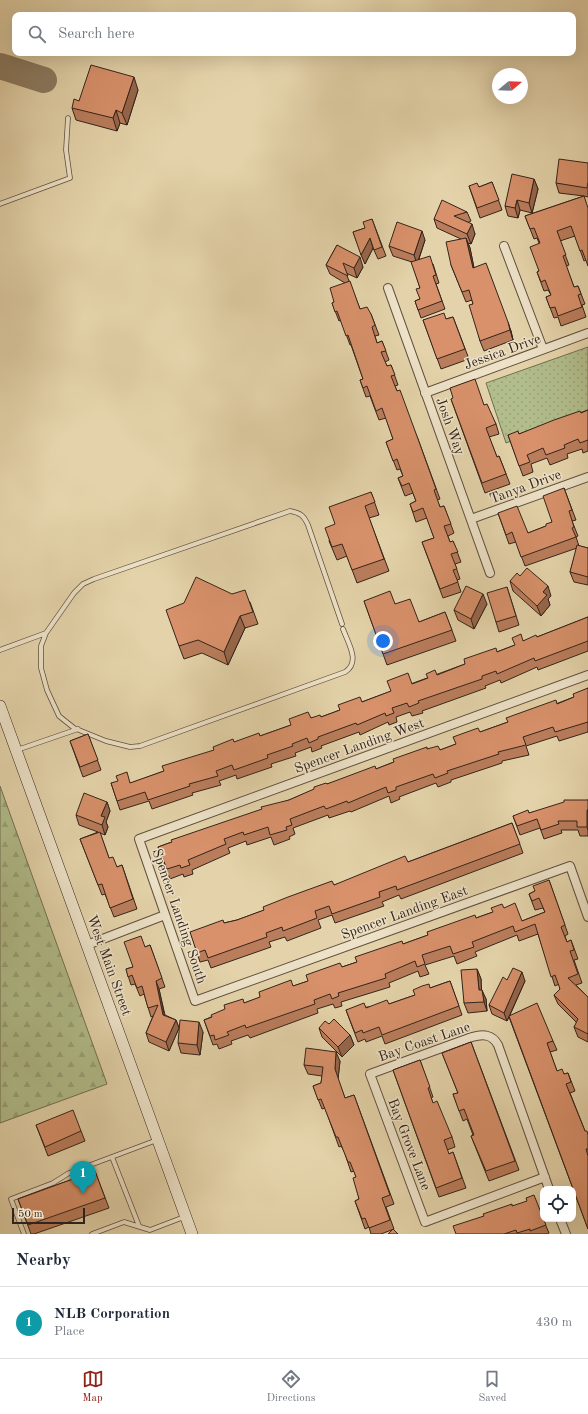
<!DOCTYPE html>
<html lang="en">
<head>
<meta charset="utf-8">
<style>
	body { margin:0; font-family:"Old Standard TT",serif; background:#f2f2f3; color:#1f2937 }
	.controls { position:absolute; right:12px; bottom:12px; display:grid; overflow:hidden; border-radius:8px; box-shadow:0 4px 16px #0002 }
	.controls button { width:36px; height:36px; display:grid; place-items:center; padding:0; border:0; border-bottom:1px solid #e0e1e3; background:#fff; color:#1f2937; font:20px sans-serif }
	.compass { position:absolute; left:492px; top:68px; width:36px; height:36px; border-radius:50%; background:#fff; box-shadow:0 4px 16px #0002; rotate:71deg }
	.scale { position:absolute; left:12px; bottom:10px; width:73px; box-sizing:border-box; padding-left:4px; border:2px solid #34241b; border-top:0; font-size:11px; line-height:14px; white-space:nowrap; color:#34241b; -webkit-text-stroke:3px #ede2c8; paint-order:stroke }
	.you { position:absolute; left:383px; top:641px; width:14px; height:14px; margin:-10px; border:3px solid #fff; border-radius:50%; background:#1a73e8; box-shadow:0 0 0 6px #1a73e833 }
	.badge { display:grid; place-items:center; width:26px; height:26px; border-radius:50%; background:#8f2418; color:#fff; font-size:13px; font-weight:700 }
	.pin { position:absolute; translate:-50% -33px; filter:drop-shadow(0 1px 2px #0008) }
	.pin::after { content:''; position:absolute; top:21px; width:14px; height:12px; background:inherit; clip-path:polygon(0 0,100% 0,50% 100%) }
	.list { margin:0; padding:0; list-style:none }
	h2 { display:flex; justify-content:space-between; align-items:center; height:52px; margin:0; padding:0 16px; font-size:17px }
	h2 small { font-size:13px; font-weight:400; color:#747a83 }
	.list li { display:grid; grid-template-columns:26px 1fr auto; gap:12px; align-items:center; box-sizing:border-box; height:72px; padding:0 16px; border-top:1px solid #e0e1e3 }
	.list b { display:block; font-size:15px; white-space:nowrap }
	.list p { margin:0; font-size:13px; white-space:nowrap; color:#747a83 }
	.list em { font-size:13px; font-style:normal; color:#747a83 }
	.icon { flex:none; width:22px; height:22px; fill:none; stroke:currentColor; stroke-width:2; stroke-linecap:round; stroke-linejoin:round }
	.map { position:relative; flex:none; width:588px; height:1234px; overflow:hidden }
	.search { position:absolute; background:#fff; box-shadow:0 4px 16px #0002; left:12px; right:12px; top:12px; height:44px; display:flex; align-items:center; gap:10px; box-sizing:border-box; padding:0 14px; border-radius:8px; color:#747a83; font-size:15px }
	.sheet { height:124px; background:#fff }
	nav { display:flex; justify-content:space-around; align-items:center; box-sizing:border-box; height:56px; border-top:1px solid #e0e1e3; background:#fff; font-size:11px; color:#747a83 }
	nav a { display:grid; justify-items:center; gap:2px }
	nav .on { color:#8f2418 }
	.map>svg:first-child { display:block }
	.grass { fill:url(#grass-dots); stroke:#727053 }
	.forest { fill:url(#forest-firs); stroke:#727053 }
	.lines { fill:none; stroke-linecap:round; stroke-linejoin:round }
	.taxiway { stroke:#8c7c62; stroke-width:26 }
	.lane-casing { stroke:#60503f; stroke-width:5.5 }
	.street-casing { stroke:#60503f; stroke-width:10 }
	.secondary-casing { stroke:#34241b; stroke-width:12 }
	.lane { stroke:#ede2c8; stroke-width:4 }
	.street { stroke:#ede2c8; stroke-width:8 }
	.secondary { stroke:#ede2c8; stroke-width:11 }
	.wall { fill:#ba7d5c; stroke:#34241b }
	.shaded-wall { fill:#97664b; stroke:#34241b }
	.building { fill:#d8916b; stroke:#34241b }
	.labels { text-anchor:middle; stroke-width:3; stroke-linejoin:round; paint-order:stroke }
	.street-label { font-size:14px; fill:#34241b; stroke:#ede2c8 }
</style>
</head>
<body>
<div class="map">
<svg width="588" height="1234" viewBox="0 0 588 1234">
	<defs>
		<pattern id="grass-dots" width="8" height="8" patternUnits="userSpaceOnUse"><rect width="8" height="8" fill="#b1bd8b"/><path d="M2 2h.1M6 6h.1" fill="none" stroke="#99a277" stroke-width="1.8" stroke-linecap="round"/></pattern>
		<pattern id="forest-firs" width="22" height="20" patternUnits="userSpaceOnUse"><rect width="22" height="20" fill="#b1bd8b"/><path d="M5 1l3.5 6h-7zM16 11l3.5 6h-7z" fill="#99a277"/></pattern>
	</defs>
	<rect width="100%" height="100%" fill="#e4d3aa"/>
	<filter id="stains"><feTurbulence type="fractalNoise" baseFrequency=".005" numOctaves="4"/><feColorMatrix values="0 0 0 0 .2 0 0 0 0 .09 0 0 0 0 .02 0 0 0 .5 -.17"/></filter>
	<radialGradient id="worn" r=".72"><stop offset=".6" stop-color="#630" stop-opacity="0"/><stop offset="1" stop-color="#630" stop-opacity=".3"/></radialGradient>
	<!-- grass -->
	<path class="grass" d="M 588,347 L 588,412 L 506,443 L 486,383 Z"/>
	<!-- forest -->
	<path class="forest" d="M 0,786 L 107,1084 L 0,1123 Z"/>
	<g class="lines">
		<!-- taxiway -->
		<path class="taxiway" d="M 0,66 L 44,80"/>
		<!-- lane casing -->
		<g class="lane-casing">
			<path id="lane" d="M 0,204 L 70,178 L 66,150 L 68,118
				M 342,624 L 308,525 C 304,516 301,513 290,511 L 94,579 L 83,584 L 74,593 L 46,633 L 41,646 L 41,668 L 47,690 L 59,716 L 74,728 L 106,741 L 130,747 L 140,746 L 345,672 C 361,662 348,643 343,629
				M 0,650 L 46,633
				M 17,750 L 78,729
				M 112,1157 L 139,1226
				M 24,1234 L 11,1199 L 53,1183 L 69,1173 L 157,1140
				M 92,1234 L 124,1222 L 150,1230 L 184,1217"/>
		</g>
		<!-- street casing -->
		<g class="street-casing">
			<path id="street" d="M 504,246 L 543,349
				M 388,288 L 490,573
				M 425,393 L 588,333
				M 471,519 L 588,477
				M 588,675 L 139,839 L 195,1001 L 570,866 L 588,917
				M 87,945 L 165,915
				M 545,1177 L 425,1222 L 370,1074 L 472,1037 C 483,1034 492,1034 498,1045 L 549,1189
				M 560,1219 L 566,1234"/>
		</g>
		<!-- secondary casing -->
		<g class="secondary-casing">
			<path id="secondary" d="M 0,706 L 192,1234"/>
		</g>
		<!-- lane -->
		<use href="#lane" class="lane"/>
		<!-- street -->
		<use href="#street" class="street"/>
		<!-- secondary -->
		<use href="#secondary" class="secondary"/>
	</g>
	<!-- wall -->
	<path class="wall" d="M 138,90 L 127,125 L 120,123 L 117,131 L 76,120 L 72,108 L 79,101 Z
		M 588,163 L 588,197 L 584,196 L 586,260 L 584,261 L 575,236 L 560,241 L 569,265 L 566,266 L 574,287 L 578,286 L 585,304 L 582,305 L 586,317 L 561,326 L 558,317 L 554,318 L 546,297 L 551,295 L 548,290 L 544,291 L 537,272 L 539,271 L 539,243 L 537,238 L 534,239 L 525,216 L 584,196 L 559,193 L 556,183 Z
		M 534,179 L 538,189 L 532,213 L 520,210 L 518,218 L 508,216 L 505,206 Z
		M 492,182 L 502,210 L 480,218 L 469,186 L 479,187 Z
		M 467,212 L 471,221 L 467,223 L 475,234 L 471,244 L 468,243 L 470,248 L 474,268 L 511,331 L 513,340 L 484,351 L 480,341 L 473,304 L 472,300 L 466,302 L 451,265 L 461,239 L 437,228 L 434,219 Z
		M 372,219 L 386,256 L 378,259 L 373,248 L 365,264 L 353,232 L 365,228 Z
		M 425,240 L 419,259 L 433,264 L 439,283 L 436,284 L 445,309 L 421,318 L 415,301 L 420,299 L 420,288 L 412,262 L 393,256 L 389,246 Z
		M 337,245 L 363,267 L 357,278 L 346,273 L 360,309 L 371,314 L 379,335 L 375,336 L 377,343 L 382,341 L 389,360 L 385,362 L 387,366 L 391,365 L 398,385 L 395,386 L 418,439 L 440,499 L 437,500 L 440,507 L 444,506 L 454,533 L 448,536 L 450,542 L 453,541 L 461,562 L 455,564 L 460,579 L 457,580 L 461,592 L 443,598 L 422,542 L 434,538 L 427,518 L 416,522 L 410,504 L 416,501 L 413,493 L 405,496 L 398,478 L 403,476 L 400,469 L 397,470 L 386,442 L 393,439 L 386,418 L 379,420 L 370,396 L 366,397 L 360,380 L 363,379 L 351,345 L 350,345 L 341,320 L 339,321 L 332,303 L 334,302 L 345,283 L 330,274 L 326,265 Z
		M 453,317 L 469,359 L 441,369 L 423,320 L 446,319 Z
		M 451,399 L 484,405 L 496,424 L 499,434 L 489,437 L 497,457 L 499,456 L 510,484 L 485,493 Z
		M 588,410 L 588,451 L 583,453 L 582,449 L 567,454 L 568,458 L 550,465 L 547,458 L 531,464 L 533,472 L 523,476 L 508,435 L 519,434 Z
		M 564,488 L 576,520 L 572,521 L 578,536 L 576,537 L 579,546 L 588,548 L 588,585 L 574,582 L 570,572 L 577,548 L 525,566 L 516,542 L 509,544 L 498,513 L 528,533 L 546,526 L 552,522 Z
		M 371,492 L 379,515 L 369,518 L 389,571 L 357,583 L 347,556 L 337,560 L 329,541 L 335,524 Z
		M 520,576 L 551,596 L 548,599 L 550,605 L 541,616 L 513,591 L 510,581 Z
		M 507,587 L 519,625 L 499,632 L 496,622 Z
		M 232,594 L 250,602 L 258,624 L 245,628 L 228,665 L 202,653 L 184,659 L 179,646 Z
		M 364,601 L 395,604 L 419,622 L 445,612 L 456,641 L 387,665 Z
		M 487,604 L 474,629 L 458,620 L 454,610 Z
		M 588,617 L 588,651 L 538,670 L 537,667 L 501,683 L 500,680 L 485,686 L 486,688 L 422,711 L 423,713 L 412,716 L 410,712 L 396,717 L 397,722 L 389,725 L 388,722 L 360,735 L 359,732 L 321,746 L 322,748 L 312,752 L 311,747 L 295,753 L 296,756 L 271,764 L 272,767 L 237,779 L 236,775 L 219,781 L 221,785 L 192,793 L 193,795 L 152,809 L 149,801 L 120,810 L 111,783 L 131,783 L 164,771 L 234,742 L 260,736 L 291,725 L 311,718 L 321,717 L 465,664 L 515,645 L 523,641 L 537,637 Z
		M 588,688 L 588,732 L 559,741 L 557,736 L 526,746 L 529,755 L 502,761 L 502,763 L 451,780 L 451,782 L 438,787 L 436,783 L 399,797 L 400,799 L 391,803 L 389,796 L 351,812 L 350,811 L 329,818 L 328,815 L 293,828 L 295,834 L 289,837 L 290,839 L 274,845 L 271,837 L 247,845 L 246,841 L 228,848 L 230,853 L 192,870 L 193,874 L 184,877 L 183,874 L 170,879 L 158,847 L 289,800 L 327,784 L 376,769 L 427,749 L 440,750 L 456,744 L 480,732 L 508,722 L 574,697 Z
		M 88,734 L 101,770 L 83,777 L 70,741 Z
		M 588,800 L 588,836 L 580,836 L 578,830 L 561,830 L 562,833 L 544,839 L 540,828 L 520,835 L 513,816 L 529,813 Z
		M 107,802 L 110,811 L 106,822 L 108,827 L 105,835 L 100,833 L 109,858 L 117,867 L 122,865 L 137,909 L 114,917 L 105,894 L 102,895 L 80,839 L 98,832 L 79,825 L 76,815 Z
		M 512,823 L 523,853 L 401,899 L 399,895 L 382,902 L 384,906 L 335,923 L 332,915 L 318,920 L 321,928 L 287,941 L 285,937 L 269,942 L 271,947 L 211,968 L 208,960 L 200,962 L 197,953 L 224,923 L 237,920 L 334,885 L 408,862 Z
		M 549,880 L 568,934 L 565,936 L 567,942 L 571,940 L 578,959 L 574,960 L 582,983 L 576,985 L 588,997 L 588,1042 L 578,1037 L 574,1027 L 577,1023 L 558,1004 L 554,995 L 560,989 L 559,984 L 555,986 L 538,934 L 519,941 L 517,935 L 475,952 L 477,956 L 457,964 L 454,956 L 425,965 L 429,974 L 420,977 L 418,971 L 389,983 L 390,987 L 341,1002 L 342,1006 L 335,1008 L 333,1004 L 317,1009 L 318,1013 L 250,1038 L 248,1035 L 231,1041 L 232,1044 L 219,1049 L 217,1044 L 213,1045 L 204,1020 L 244,1003 L 308,981 L 342,967 L 357,962 L 403,944 L 493,912 L 504,908 L 522,921 L 545,912 L 543,908 L 535,910 L 529,894 L 535,891 Z
		M 150,945 L 165,987 L 159,989 L 165,1015 L 176,1020 L 179,1028 L 169,1051 L 149,1042 L 146,1033 L 153,1016 L 151,1017 L 144,994 L 140,996 L 135,984 L 131,985 L 126,969 L 133,967 L 145,947 Z
		M 477,969 L 481,979 L 481,990 L 486,999 L 487,1011 L 468,1013 L 464,1003 Z
		M 507,980 L 525,981 L 510,1015 L 553,1041 L 557,1050 L 550,1052 L 557,1071 L 564,1074 L 568,1073 L 575,1091 L 570,1093 L 585,1131 L 588,1135 L 588,1229 L 509,1017 L 507,1021 L 492,1014 L 489,1005 Z
		M 450,981 L 462,1015 L 385,1044 L 382,1036 L 366,1042 L 365,1039 L 358,1042 L 346,1010 L 389,1004 L 415,995 L 430,988 Z
		M 319,1028 L 350,1035 L 354,1045 L 342,1057 L 322,1037 Z
		M 203,1032 L 200,1055 L 181,1053 L 178,1043 Z
		M 471,1042 L 519,1170 L 489,1181 L 471,1136 L 473,1135 L 467,1119 L 463,1121 L 453,1094 L 458,1093 L 442,1053 Z
		M 420,1060 L 433,1097 L 431,1098 L 433,1103 L 452,1137 L 455,1147 L 447,1150 L 449,1154 L 453,1152 L 466,1188 L 439,1197 L 393,1070 Z
		M 340,1061 L 338,1079 L 345,1098 L 354,1095 L 394,1204 L 386,1207 L 394,1229 L 381,1234 L 371,1234 L 369,1227 L 365,1229 L 355,1201 L 359,1199 L 356,1177 L 354,1171 L 351,1172 L 344,1151 L 341,1146 L 339,1147 L 325,1108 L 322,1109 L 313,1086 L 321,1083 L 322,1076 L 308,1074 L 304,1065 Z
		M 36,1125 L 81,1131 L 85,1141 L 48,1156 Z
		M 95,1171 L 109,1208 L 34,1234 L 31,1234 L 18,1199 Z
		M 512,1206 L 543,1219 L 549,1233 L 547,1234 L 456,1234 L 484,1216 Z"/>
	<!-- shaded-wall -->
	<path class="shaded-wall" d="M 134,77 L 138,90 L 127,125 L 122,113 Z
		M 116,110 L 120,123 L 117,131 L 113,118 Z
		M 534,179 L 538,189 L 532,213 L 529,203 Z
		M 517,200 L 520,210 L 518,218 L 515,208 Z
		M 472,224 L 475,234 L 471,244 L 467,234 Z
		M 422,231 L 425,240 L 417,264 L 414,255 Z
		M 370,238 L 373,248 L 365,264 L 361,255 Z
		M 466,238 L 470,248 L 476,278 L 473,268 Z
		M 360,257 L 363,267 L 357,278 L 354,268 Z
		M 508,322 L 511,331 L 513,340 L 510,330 Z
		M 548,586 L 551,596 L 548,599 L 550,605 L 541,616 L 537,606 L 543,592 Z
		M 483,594 L 487,604 L 474,629 L 471,619 Z
		M 240,616 L 245,628 L 228,665 L 224,652 Z
		M 107,802 L 110,811 L 106,822 L 108,827 L 105,835 L 102,825 L 101,816 Z
		M 587,810 L 588,812 L 588,830 L 587,827 Z
		M 477,969 L 481,979 L 482,999 L 479,990 Z
		M 522,972 L 525,981 L 507,1021 L 504,1013 Z
		M 156,981 L 159,989 L 166,1023 L 163,1015 Z
		M 482,990 L 486,999 L 487,1011 L 484,1002 Z
		M 176,1020 L 179,1028 L 169,1051 L 166,1042 Z
		M 199,1022 L 203,1032 L 200,1055 L 197,1045 Z
		M 350,1035 L 354,1045 L 342,1057 L 338,1047 Z
		M 336,1052 L 340,1061 L 338,1079 L 335,1069 Z"/>
	<!-- building -->
	<path class="building" d="M 91,65 L 134,77 L 122,113 L 116,110 L 113,118 L 72,108 L 74,99 L 79,101 Z
		M 559,159 L 588,163 L 588,182 L 587,188 L 556,183 Z
		M 512,174 L 534,179 L 529,203 L 517,200 L 515,208 L 505,206 Z
		M 492,182 L 499,200 L 477,208 L 469,186 L 477,183 L 479,187 Z
		M 584,196 L 588,208 L 588,266 L 582,250 L 580,251 L 571,226 L 557,231 L 566,255 L 563,256 L 574,287 L 578,286 L 581,294 L 578,295 L 582,307 L 558,316 L 555,307 L 550,308 L 546,297 L 551,295 L 545,280 L 541,282 L 537,272 L 539,271 L 530,247 L 540,243 L 534,228 L 530,229 L 525,216 Z
		M 442,200 L 467,212 L 454,216 L 472,224 L 467,234 L 434,219 Z
		M 372,219 L 382,247 L 374,250 L 370,238 L 361,255 L 353,232 L 365,228 L 363,222 Z
		M 397,222 L 422,231 L 414,255 L 389,246 Z
		M 466,238 L 473,268 L 486,263 L 508,322 L 510,330 L 480,341 L 469,305 L 473,304 L 469,290 L 462,292 L 451,265 L 446,242 Z
		M 337,245 L 360,257 L 354,268 L 343,263 L 348,276 L 326,265 Z
		M 430,256 L 436,275 L 433,276 L 442,301 L 418,310 L 415,301 L 420,299 L 416,289 L 420,288 L 411,262 Z
		M 350,281 L 360,309 L 367,307 L 371,314 L 375,325 L 372,327 L 377,343 L 382,341 L 386,351 L 381,352 L 387,366 L 391,365 L 395,375 L 391,376 L 397,391 L 400,390 L 418,439 L 436,489 L 434,490 L 440,507 L 444,506 L 451,524 L 444,526 L 450,542 L 453,541 L 458,552 L 451,554 L 457,569 L 453,570 L 458,582 L 440,589 L 422,542 L 434,538 L 423,508 L 413,512 L 410,504 L 416,501 L 409,483 L 402,486 L 398,478 L 403,476 L 397,459 L 393,461 L 386,442 L 393,439 L 382,408 L 376,411 L 367,386 L 363,388 L 360,380 L 363,379 L 348,335 L 346,336 L 337,311 L 335,312 L 332,303 L 334,302 L 330,288 Z
		M 444,313 L 446,319 L 453,317 L 465,349 L 437,359 L 423,320 Z
		M 475,379 L 484,405 L 487,404 L 496,424 L 486,428 L 497,457 L 499,456 L 506,474 L 482,483 L 451,399 L 453,398 L 450,388 Z
		M 588,410 L 588,440 L 580,443 L 578,439 L 564,445 L 565,448 L 546,455 L 543,448 L 527,455 L 530,462 L 519,466 L 508,435 L 518,431 L 519,434 L 554,420 L 580,411 L 581,413 Z
		M 564,488 L 572,510 L 569,511 L 574,527 L 572,528 L 576,537 L 521,557 L 512,532 L 506,535 L 498,513 L 517,506 L 528,533 L 546,526 L 546,524 L 552,522 L 543,496 Z
		M 371,492 L 375,502 L 365,506 L 384,559 L 352,570 L 342,544 L 332,547 L 325,528 L 335,524 L 329,507 Z
		M 577,545 L 588,548 L 588,577 L 570,572 Z
		M 527,568 L 548,586 L 543,592 L 547,595 L 537,606 L 510,581 L 517,573 L 520,576 Z
		M 196,577 L 232,594 L 245,590 L 253,612 L 240,616 L 224,652 L 198,640 L 179,646 L 166,610 L 184,603 Z
		M 466,586 L 483,594 L 471,619 L 454,610 Z
		M 507,587 L 516,616 L 496,622 L 487,593 Z
		M 390,591 L 395,604 L 410,599 L 419,622 L 445,612 L 452,630 L 383,654 L 364,601 Z
		M 588,617 L 588,641 L 535,661 L 534,658 L 497,674 L 496,671 L 482,676 L 482,679 L 418,701 L 419,703 L 409,707 L 407,703 L 392,708 L 394,713 L 386,716 L 385,713 L 357,725 L 356,723 L 318,737 L 318,739 L 309,743 L 307,738 L 292,744 L 293,746 L 267,755 L 268,758 L 234,770 L 232,765 L 216,771 L 218,776 L 189,784 L 190,786 L 148,800 L 145,792 L 117,801 L 111,783 L 118,781 L 116,776 L 127,772 L 130,783 L 164,771 L 162,766 L 214,750 L 213,747 L 233,739 L 234,742 L 259,733 L 260,736 L 291,725 L 289,719 L 308,712 L 311,718 L 320,715 L 321,717 L 340,710 L 338,705 L 360,697 L 362,702 L 391,691 L 387,681 L 408,673 L 412,684 L 428,678 L 426,674 L 435,670 L 437,675 L 465,664 L 464,659 L 496,648 L 497,652 L 515,645 L 512,638 L 521,634 L 523,641 L 536,635 L 537,637 Z
		M 588,688 L 588,722 L 555,732 L 553,727 L 523,737 L 526,745 L 498,752 L 499,754 L 447,771 L 448,773 L 435,778 L 433,774 L 396,787 L 396,790 L 388,793 L 386,787 L 348,803 L 347,801 L 326,809 L 324,806 L 290,819 L 292,825 L 286,827 L 287,830 L 270,835 L 268,827 L 244,835 L 243,832 L 224,839 L 226,844 L 188,860 L 190,865 L 181,868 L 180,865 L 167,869 L 158,847 L 172,842 L 171,840 L 262,809 L 261,807 L 289,800 L 314,789 L 314,787 L 326,783 L 327,784 L 375,766 L 376,769 L 394,762 L 393,759 L 427,747 L 427,749 L 438,746 L 440,750 L 456,744 L 453,737 L 478,728 L 480,732 L 508,722 L 506,718 L 556,700 L 557,704 L 574,697 L 573,694 Z
		M 88,734 L 98,760 L 80,767 L 70,741 Z
		M 84,793 L 107,802 L 101,816 L 105,817 L 102,825 L 76,815 Z
		M 564,800 L 588,800 L 588,810 L 587,810 L 587,827 L 577,827 L 577,821 L 558,821 L 559,824 L 541,830 L 537,819 L 517,826 L 513,816 L 528,810 L 529,813 L 564,802 Z
		M 512,823 L 520,844 L 397,890 L 396,886 L 379,892 L 380,897 L 332,914 L 329,906 L 315,911 L 317,918 L 283,931 L 282,927 L 266,933 L 267,937 L 208,958 L 205,950 L 197,953 L 190,932 L 223,920 L 224,923 L 237,920 L 264,910 L 263,907 L 288,897 L 332,881 L 334,885 L 405,856 L 408,862 Z
		M 100,832 L 109,858 L 113,857 L 117,867 L 122,865 L 133,899 L 110,908 L 102,884 L 98,885 L 80,839 Z
		M 549,880 L 565,925 L 561,927 L 567,942 L 571,940 L 574,950 L 570,951 L 578,974 L 568,978 L 588,997 L 588,1034 L 574,1027 L 578,1019 L 554,995 L 560,989 L 555,975 L 551,977 L 535,924 L 515,932 L 513,926 L 472,942 L 474,947 L 453,954 L 450,946 L 422,955 L 425,964 L 417,967 L 415,961 L 385,974 L 386,978 L 338,993 L 339,996 L 332,999 L 330,994 L 314,1000 L 315,1004 L 246,1028 L 245,1025 L 227,1032 L 229,1035 L 215,1040 L 214,1035 L 210,1036 L 204,1020 L 212,1017 L 211,1015 L 225,1009 L 224,1005 L 243,999 L 244,1003 L 260,997 L 259,992 L 291,980 L 293,986 L 308,981 L 306,975 L 340,963 L 342,967 L 357,962 L 355,957 L 402,941 L 403,944 L 428,935 L 427,932 L 475,915 L 476,918 L 493,912 L 491,908 L 502,904 L 504,908 L 515,903 L 522,921 L 545,912 L 539,898 L 532,901 L 529,894 L 535,891 L 533,886 Z
		M 141,936 L 145,947 L 150,945 L 162,978 L 156,981 L 163,1015 L 176,1020 L 166,1042 L 146,1033 L 158,1005 L 148,1008 L 142,986 L 137,988 L 132,975 L 128,977 L 126,969 L 133,967 L 124,942 Z
		M 513,968 L 522,972 L 504,1013 L 489,1005 L 503,977 L 507,980 Z
		M 477,969 L 479,990 L 482,990 L 484,1002 L 464,1003 L 461,970 Z
		M 450,981 L 459,1006 L 382,1035 L 379,1027 L 363,1033 L 362,1030 L 355,1033 L 346,1010 L 364,1003 L 366,1008 L 387,1000 L 389,1004 L 415,995 L 413,990 L 422,986 L 429,984 L 430,988 Z
		M 537,1003 L 553,1041 L 547,1043 L 557,1071 L 562,1069 L 564,1074 L 568,1073 L 571,1082 L 566,1084 L 585,1131 L 587,1131 L 588,1135 L 588,1149 L 586,1149 L 588,1156 L 588,1229 L 509,1016 Z
		M 334,1019 L 350,1035 L 338,1047 L 319,1028 L 325,1021 L 329,1024 Z
		M 180,1020 L 199,1022 L 197,1045 L 178,1043 Z
		M 471,1042 L 515,1161 L 486,1171 L 471,1136 L 474,1135 L 464,1109 L 459,1111 L 453,1094 L 458,1093 L 442,1053 Z
		M 306,1048 L 336,1052 L 335,1069 L 345,1098 L 354,1095 L 390,1195 L 382,1198 L 390,1220 L 369,1228 L 365,1218 L 362,1219 L 355,1201 L 359,1199 L 353,1178 L 356,1177 L 350,1162 L 348,1162 L 338,1137 L 336,1137 L 321,1099 L 318,1100 L 313,1086 L 321,1083 L 323,1067 L 304,1065 Z
		M 420,1060 L 430,1087 L 428,1088 L 433,1103 L 437,1101 L 452,1137 L 444,1140 L 449,1154 L 453,1152 L 462,1178 L 436,1188 L 393,1070 Z
		M 73,1110 L 81,1131 L 45,1147 L 36,1125 Z
		M 95,1171 L 105,1198 L 28,1225 L 18,1199 Z
		M 534,1195 L 546,1225 L 530,1231 L 530,1229 L 517,1233 L 516,1230 L 504,1234 L 456,1234 L 453,1226 L 484,1216 L 483,1214 L 512,1204 L 512,1206 L 527,1201 L 526,1198 Z
		M 393,1229 L 398,1234 L 388,1234 Z"/>
	<g class="labels">
		<!-- street labels -->
		<g class="street-label">
			<text transform="translate(502 351) rotate(-20)" y="5">Jessica Drive</text>
			<text transform="translate(451 426) rotate(70)" y="5">Josh Way</text>
			<text transform="translate(525 486) rotate(-20)" y="5">Tanya Drive</text>
			<text transform="translate(359 745) rotate(-20)" y="5">Spencer Landing West</text>
			<text transform="translate(404 912) rotate(-20)" y="5">Spencer Landing East</text>
			<text transform="translate(180 916) rotate(71)" y="5">Spencer Landing South</text>
			<text transform="translate(110 965) rotate(70)" y="5">West Main Street</text>
			<text transform="translate(424 1041) rotate(-19)" y="5">Bay Coast Lane</text>
			<text transform="translate(410 1144) rotate(69)" y="5">Bay Grove Lane</text>
		</g>
	</g>
	<rect width="100%" height="100%" filter="url(#stains)"/>
	<rect width="100%" height="100%" fill="url(#worn)"/>
</svg>
<div class="controls">
<button><svg class="icon" aria-label="locate" viewBox="0 0 24 24"><circle cx="12" cy="12" r="6"/><path d="M12 2v4M12 18v4M2 12h4M18 12h4"/></svg></button>
</div>
<svg class="compass" viewBox="-18 -18 36 36"><path d="M0-13l5 13h-10z" fill="#e53935"/><path d="M0 13l5-13h-10z" fill="#747a83"/></svg>
<div class="scale">50 m</div>
<div class="you"></div>
<div class="pin badge" style="left:83px;top:1194px;background:#0f9aa8">1</div>
<div class="search"><svg class="icon" aria-label="search" viewBox="0 0 24 24"><circle cx="10" cy="10" r="6"/><path d="M15 15l6 6"/></svg>Search here</div>
</div>
<section class="sheet">
<h2>Nearby<small></small></h2>
<ul class="list">
<li><span class="badge" style="background:#0f9aa8">1</span><div><b>NLB Corporation</b><p>Place</p></div><em>430 m</em></li>
</ul>
</section>
<nav>
<a class="on"><svg class="icon" aria-label="map" viewBox="0 0 24 24"><path d="M3 6l6-2 6 2 6-2v14l-6 2-6-2-6 2zM9 4v14M15 6v14"/></svg>Map</a>
<a><svg class="icon" aria-label="directions" viewBox="0 0 24 24"><path d="M12 3l9 9-9 9-9-9zM9 14v-3h6M13 9l2 2-2 2"/></svg>Directions</a>
<a><svg class="icon" aria-label="saved" viewBox="0 0 24 24"><path d="M7 4h10v16l-5-4-5 4z"/></svg>Saved</a>
</nav>
</body>
</html>
